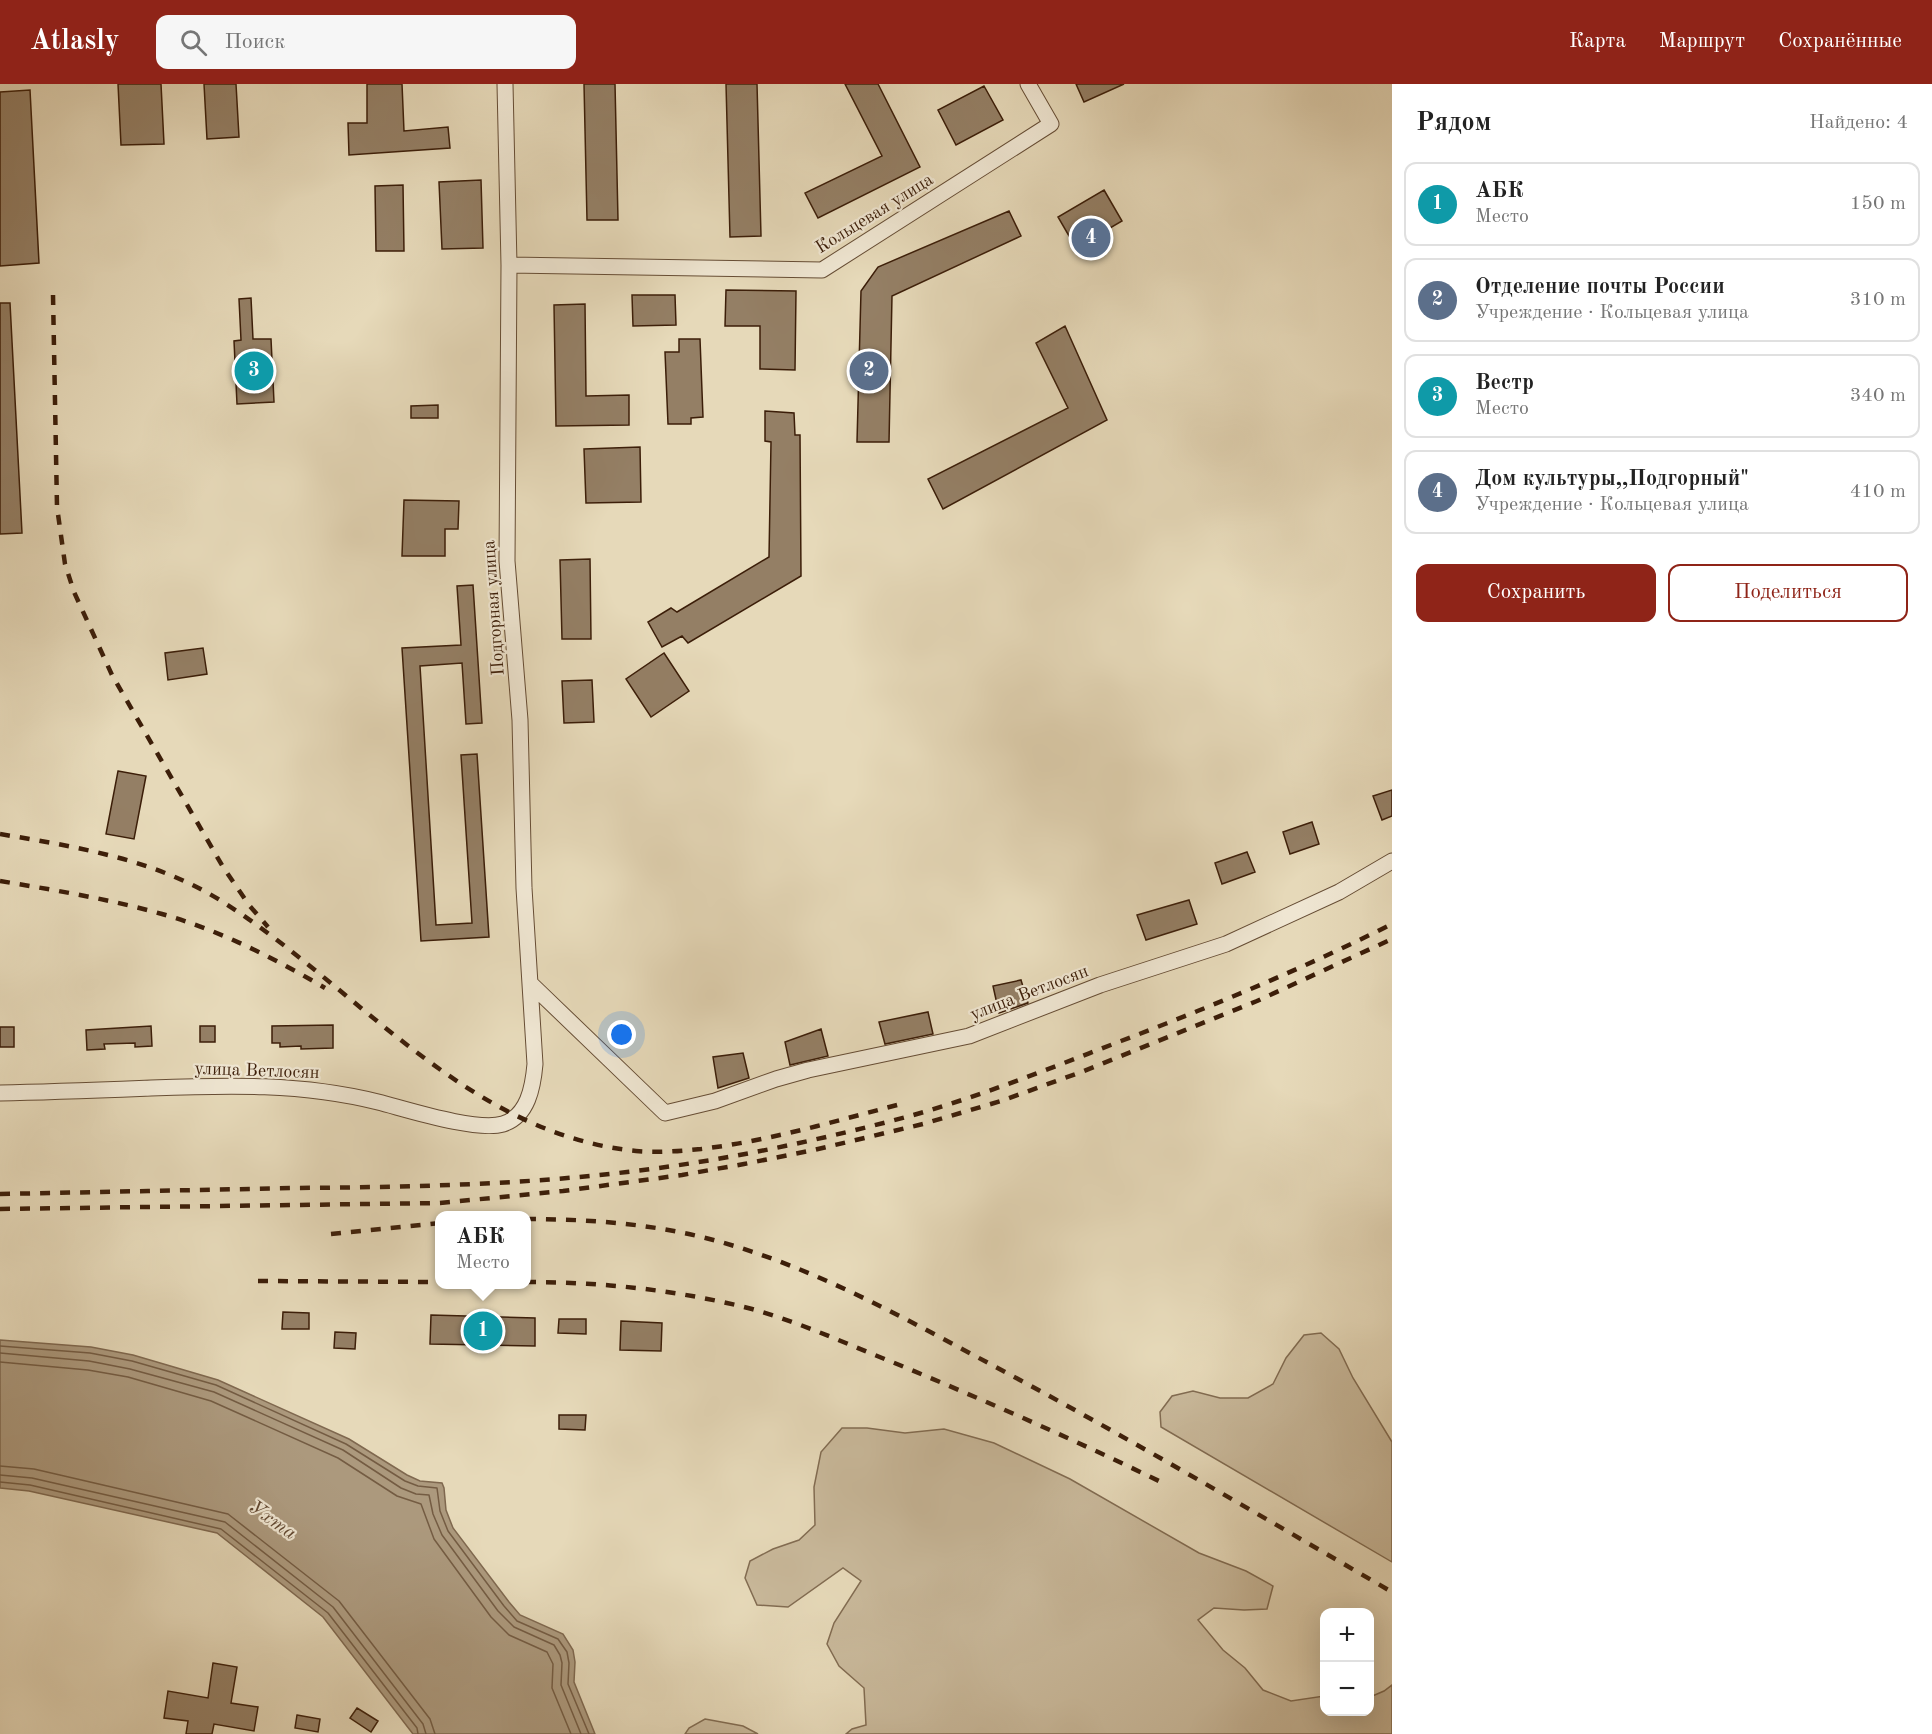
<!DOCTYPE html>
<html lang="ru">
<head>
<meta charset="utf-8">
<style>
	body { margin:0; font-family:"Old Standard TT",serif; background:#f6f6f6; color:#222 }
	.controls { position:absolute; right:18px; bottom:18px; display:grid; overflow:hidden; border-radius:12px; box-shadow:0 6px 24px #0002 }
	.controls button { width:54px; height:54px; display:grid; place-items:center; padding:0; border:0; border-bottom:2px solid #e0e0e0; background:#fff; color:#222; font:30px sans-serif }
	.you { position:absolute; left:622px; top:951px; width:21px; height:21px; margin:-15px; border:4px solid #fff; border-radius:50%; background:#1a73e8; box-shadow:0 0 0 9px #1a73e833 }
	.badge { display:grid; place-items:center; width:39px; height:39px; border-radius:50%; background:#8f2418; color:#fff; font-size:20px; font-weight:700 }
	.pin { position:absolute; translate:-50% -50%; border:3px solid #fff; box-shadow:0 2px 6px #0006 }
	.popup { position:absolute; left:435px; top:1127px; width:96px; height:78px; box-sizing:border-box; display:grid; place-content:center; border-radius:12px; background:#fff; filter:drop-shadow(0 2px 4px #0005); font-size:20px; white-space:nowrap; color:#767676 }
	.popup b { font-size:22px; color:#222 }
	.popup::after { content:''; position:absolute; left:50%; top:100%; margin-left:-12px; border:12px solid transparent; border-top-color:#fff }
	.list { margin:0; padding:0; list-style:none }
	h2 { display:flex; justify-content:space-between; align-items:center; height:78px; margin:0; padding:0 24px; font-size:26px }
	h2 small { font-size:20px; font-weight:400; color:#767676 }
	.list li { display:grid; grid-template-columns:39px 1fr auto; gap:18px; align-items:center; box-sizing:border-box; height:84px; margin:0 12px 12px; padding:0 12px; border:2px solid #e0e0e0; border-radius:12px }
	.list b { display:block; font-size:22px; white-space:nowrap }
	.list p { margin:0; font-size:20px; white-space:nowrap; color:#767676 }
	.list em { font-size:20px; font-style:normal; color:#767676 }
	.actions { display:flex; gap:12px; padding:18px 24px }
	.actions a { flex:1; padding:14px 0; border:2px solid #8f2418; border-radius:12px; text-align:center; font-size:21px; color:#8f2418 }
	.actions .main { background:#8f2418; color:#fff }
	.icon { flex:none; width:33px; height:33px; fill:none; stroke:currentColor; stroke-width:2; stroke-linecap:round; stroke-linejoin:round }
	.map { position:relative; flex:none; width:1392px; height:1650px; overflow:hidden }
	header { display:flex; align-items:center; gap:36px; box-sizing:border-box; height:84px; padding:0 30px; background:#8f2418; color:#fff }
	header strong { font-size:28px }
	nav { display:flex; gap:33px; margin-inline-start:auto; font-size:21px }
	.search { width:420px; height:54px; background:#f6f6f6; display:flex; align-items:center; gap:15px; box-sizing:border-box; padding:0 21px; border-radius:12px; color:#767676; font-size:22px }
	main { display:flex }
	aside { flex:1; background:#fff }
	.map>svg:first-child { display:block }
	.green { fill:#c9b99b; stroke:#826c52; stroke-width:1.5 }
	.water { fill:#ac997d; stroke:#7f684f; stroke-width:1.5 }
	.lines { fill:none; stroke-linecap:round; stroke-linejoin:round }
	.shore { stroke:#745c43; stroke-width:1.5 }
	.building { fill:#947f65; stroke:#3c1e09; stroke-width:1.5 }
	.street-casing { stroke:#664d35; stroke-width:17 }
	.street { stroke:#efe6d2; stroke-width:15 }
	.rail { stroke:#3c1e09; stroke-width:4.5; stroke-dasharray:10 10; stroke-linecap:butt }
	.labels { text-anchor:middle; stroke-width:4.5; stroke-linejoin:round; paint-order:stroke }
	.street-label { font-size:18px; fill:#3c1e09; stroke:#efe6d2 }
	.water-label { font-size:20px; font-style:italic; fill:#634932; stroke:#efe6d2 }
</style>
</head>
<body>
<header>
<strong>Atlasly</strong>
<div class="search"><svg class="icon" aria-label="search" viewBox="0 0 24 24"><circle cx="10" cy="10" r="6"/><path d="M15 15l6 6"/></svg>Поиск</div>
<nav><a>Карта</a><a>Маршрут</a><a>Сохранённые</a></nav>
</header>
<main>
<div class="map">
<svg width="1392" height="1650" viewBox="0 0 1392 1650">
	<rect width="100%" height="100%" fill="#e6d9b9"/>
	<filter id="stains"><feTurbulence type="fractalNoise" baseFrequency=".00333" numOctaves="4"/><feColorMatrix values="0 0 0 0 .2 0 0 0 0 .09 0 0 0 0 .02 0 0 0 .5 -.17"/></filter>
	<radialGradient id="worn" r=".72"><stop offset=".6" stop-color="#630" stop-opacity="0"/><stop offset="1" stop-color="#630" stop-opacity=".3"/></radialGradient>
	<!-- green -->
	<path class="green" d="M 1321,1249 L 1339,1265 L 1353,1294 L 1392,1358 L 1392,1478 L 1161,1343 L 1160,1328 L 1172,1312 L 1193,1307 L 1220,1314 L 1248,1314 L 1273,1300 L 1286,1274 L 1304,1251 Z
		M 842,1344 L 867,1344 L 905,1349 L 944,1345 L 994,1359 L 1070,1395 L 1199,1469 L 1246,1487 L 1273,1502 L 1267,1525 L 1244,1526 L 1214,1524 L 1198,1536 L 1223,1566 L 1245,1584 L 1263,1606 L 1291,1617 L 1324,1612 L 1324,1628 L 1370,1628 L 1370,1613 L 1384,1607 L 1392,1601 L 1392,1650 L 846,1650 L 852,1645 L 866,1641 L 864,1604 L 839,1582 L 827,1560 L 834,1539 L 861,1497 L 843,1484 L 788,1523 L 757,1521 L 745,1494 L 750,1477 L 773,1465 L 799,1456 L 815,1441 L 814,1403 L 821,1368 Z
		M 705,1635 L 743,1642 L 758,1650 L 685,1650 L 689,1644 Z"/>
	<!-- water -->
	<path class="water" d="M 0,1256 L 91,1263 L 133,1271 L 218,1296 L 349,1355 L 407,1391 L 420,1397 L 442,1399 L 444,1404 L 446,1426 L 453,1444 L 509,1518 L 520,1531 L 563,1550 L 573,1566 L 575,1578 L 574,1598 L 595,1650 L 413,1650 L 323,1533 L 217,1449 L 29,1407 L 0,1404 Z"/>
	<g class="lines">
		<!-- shore -->
		<path class="shore" d="M 0,1262 L 90,1269 L 132,1277 L 216,1301 L 346,1360 L 405,1397 L 418,1402 L 437,1404 L 440,1427 L 448,1447 L 504,1522 L 517,1537 L 558,1555 L 567,1568 L 569,1579 L 568,1600 L 589,1650
			M 0,1269 L 89,1277 L 130,1285 L 214,1308 L 343,1366 L 401,1404 L 416,1410 L 429,1411 L 433,1430 L 442,1451 L 498,1527 L 514,1543 L 554,1561 L 560,1571 L 562,1579 L 561,1601 L 581,1650
			M 0,1278 L 88,1286 L 128,1293 L 211,1317 L 338,1374 L 397,1412 L 421,1420 L 434,1455 L 491,1533 L 509,1551 L 547,1568 L 553,1580 L 552,1604 L 571,1650
			M 0,1382 L 34,1385 L 228,1430 L 339,1517 L 430,1635 L 435,1650
			M 0,1391 L 32,1394 L 225,1438 L 333,1523 L 423,1640 L 426,1650
			M 0,1398 L 30,1401 L 221,1445 L 328,1529 L 417,1644 L 418,1650"/>
	</g>
	<!-- building -->
	<path class="building" d="M 118,0 L 161,0 L 164,60 L 121,61 Z
		M 204,0 L 236,0 L 239,53 L 207,55 Z
		M 367,0 L 402,0 L 404,47 L 448,43 L 450,64 L 349,71 L 348,39 L 367,39 Z
		M 584,0 L 615,0 L 618,136 L 587,136 Z
		M 726,0 L 757,0 L 761,152 L 730,153 Z
		M 845,0 L 878,0 L 920,83 L 818,134 L 805,109 L 882,72 Z
		M 1076,0 L 1124,0 L 1084,18 Z
		M 984,2 L 1003,36 L 956,61 L 938,26 Z
		M 30,6 L 39,179 L 0,182 L 0,8 Z
		M 481,96 L 483,164 L 442,165 L 439,98 Z
		M 403,101 L 404,167 L 376,167 L 375,102 Z
		M 1104,106 L 1122,137 L 1076,164 L 1058,133 Z
		M 1009,127 L 1021,152 L 892,212 L 889,358 L 857,358 L 861,207 L 878,183 Z
		M 726,206 L 796,207 L 795,286 L 760,285 L 760,242 L 725,242 Z
		M 632,211 L 675,211 L 676,241 L 633,242 Z
		M 251,214 L 253,255 L 271,255 L 274,318 L 237,320 L 234,257 L 241,256 L 239,215 Z
		M 0,219 L 10,219 L 22,449 L 0,450 Z
		M 585,220 L 586,312 L 629,311 L 629,341 L 556,342 L 554,221 Z
		M 1065,242 L 1107,336 L 943,425 L 928,395 L 1068,324 L 1036,259 Z
		M 679,255 L 700,255 L 703,333 L 691,334 L 691,340 L 668,340 L 665,268 L 679,268 Z
		M 438,321 L 438,334 L 411,334 L 411,322 Z
		M 765,327 L 794,329 L 795,351 L 800,351 L 801,492 L 688,559 L 682,552 L 662,563 L 648,538 L 671,524 L 677,528 L 769,473 L 771,358 L 765,357 Z
		M 640,363 L 641,418 L 586,419 L 584,365 Z
		M 404,416 L 459,417 L 458,445 L 445,445 L 445,472 L 402,472 Z
		M 590,475 L 591,555 L 562,555 L 560,476 Z
		M 473,501 L 482,639 L 466,640 L 462,579 L 420,582 L 436,841 L 472,839 L 461,671 L 477,670 L 489,853 L 421,857 L 402,564 L 461,561 L 457,502 Z
		M 203,564 L 207,590 L 168,596 L 165,569 Z
		M 664,569 L 689,607 L 651,633 L 626,595 Z
		M 592,596 L 594,638 L 564,639 L 562,597 Z
		M 118,687 L 146,692 L 134,755 L 106,750 Z
		M 1392,706 L 1392,732 L 1382,736 L 1373,712 Z
		M 1312,738 L 1319,760 L 1290,770 L 1283,748 Z
		M 1247,768 L 1255,788 L 1222,800 L 1215,779 Z
		M 1189,816 L 1197,840 L 1146,856 L 1137,831 Z
		M 1021,896 L 1028,919 L 999,929 L 993,902 Z
		M 928,928 L 933,950 L 885,960 L 879,938 Z
		M 333,941 L 333,964 L 301,965 L 301,962 L 280,963 L 280,959 L 272,959 L 272,942 Z
		M 151,942 L 152,962 L 135,963 L 135,959 L 104,960 L 105,965 L 87,966 L 86,946 Z
		M 200,942 L 215,942 L 215,958 L 200,958 Z
		M 0,943 L 14,943 L 14,963 L 0,963 Z
		M 821,945 L 828,972 L 790,981 L 785,958 Z
		M 743,969 L 749,994 L 718,1004 L 713,973 Z
		M 283,1228 L 309,1229 L 309,1245 L 282,1245 Z
		M 431,1231 L 535,1234 L 535,1262 L 430,1260 Z
		M 559,1235 L 586,1235 L 586,1250 L 558,1249 Z
		M 621,1237 L 662,1239 L 661,1267 L 620,1266 Z
		M 335,1248 L 356,1249 L 355,1265 L 334,1264 Z
		M 559,1331 L 586,1331 L 585,1346 L 559,1345 Z
		M 213,1579 L 237,1583 L 231,1619 L 258,1623 L 254,1647 L 214,1640 L 212,1650 L 186,1650 L 188,1637 L 164,1634 L 168,1607 L 208,1614 Z
		M 357,1624 L 378,1637 L 371,1648 L 350,1634 Z
		M 297,1631 L 320,1635 L 318,1648 L 295,1644 Z"/>
	<g class="lines">
		<!-- street casing -->
		<g class="street-casing">
			<path id="street" d="M 509,181 L 822,186 L 1051,40 L 1028,0
				M 531,900 L 665,1029 L 715,1017 L 776,995 L 808,986 L 969,952 L 1100,901 L 1226,860 L 1339,808 L 1392,777
				M 0,1009 C 50,1008 100,1006 151,1004 C 228,1001 302,999 378,1018 C 406,1025 476,1048 503,1040 C 528,1032 533,1003 535,980 L 524,804 L 520,636 L 507,477 L 509,181 L 505,0"/>
		</g>
		<!-- street -->
		<use href="#street" class="street"/>
		<!-- rail -->
		<path class="rail" d="M 53,211 L 57,423 L 65,480 L 74,508 L 112,591 L 223,783 L 249,821 L 268,843
			M 0,750 C 77,763 155,775 223,818 C 358,904 467,1050 636,1067 C 658,1069 680,1067 701,1065 C 769,1057 835,1037 901,1020
			M 0,797 C 54,806 109,815 162,830 C 219,846 274,874 325,904
			M 0,1110 C 99,1108 197,1106 296,1104 C 407,1103 517,1101 627,1088 C 722,1077 817,1057 910,1032 C 981,1012 1051,984 1121,957 C 1213,922 1304,884 1392,840
			M 0,1125 L 440,1119 L 563,1107 L 682,1091 L 744,1080 L 814,1066 L 923,1040 L 1001,1017 L 1084,987 L 1257,917 L 1392,855
			M 526,1135 C 590,1135 656,1140 717,1157 C 813,1183 904,1234 992,1281 C 1127,1353 1259,1431 1392,1508
			M 331,1150 L 440,1139
			M 258,1197 L 440,1198
			M 526,1198 C 602,1198 678,1206 752,1225 C 802,1239 849,1261 897,1280 C 986,1317 1075,1356 1163,1399"/>
	</g>
	<g class="labels">
		<!-- street labels -->
		<g class="street-label">
			<text transform="translate(874 129) rotate(-32)" y="6">Кольцевая улица</text>
			<text transform="translate(493 524) rotate(-94)" y="6">Подгорная улица</text>
			<text transform="translate(1029 908) rotate(-21)" y="6">улица Ветлосян</text>
			<text transform="translate(257 986) rotate(2)" y="6">улица Ветлосян</text>
		</g>
		<!-- water labels -->
		<g class="water-label">
			<text transform="translate(273 1435) rotate(35)" y="7">Ухта</text>
		</g>
	</g>
	<rect width="100%" height="100%" filter="url(#stains)"/>
	<rect width="100%" height="100%" fill="url(#worn)"/>
</svg>
<div class="controls">
<button>+</button>
<button>−</button>
</div>
<div class="you"></div>
<div class="pin badge" style="left:483px;top:1247px;background:#0f9aa8">1</div>
<div class="popup"><b>АБК</b>Место</div>
<div class="pin badge" style="left:869px;top:287px;background:#5c6f8a">2</div>
<div class="pin badge" style="left:254px;top:287px;background:#0f9aa8">3</div>
<div class="pin badge" style="left:1091px;top:154px;background:#5c6f8a">4</div>
</div>
<aside>
<h2>Рядом<small>Найдено: 4</small></h2>
<ul class="list">
<li><span class="badge" style="background:#0f9aa8">1</span><div><b>АБК</b><p>Место</p></div><em>150 m</em></li>
<li><span class="badge" style="background:#5c6f8a">2</span><div><b>Отделение почты России</b><p>Учреждение · Кольцевая улица</p></div><em>310 m</em></li>
<li><span class="badge" style="background:#0f9aa8">3</span><div><b>Вестр</b><p>Место</p></div><em>340 m</em></li>
<li><span class="badge" style="background:#5c6f8a">4</span><div><b>Дом культуры,,Подгорный&quot;</b><p>Учреждение · Кольцевая улица</p></div><em>410 m</em></li>
</ul>
<div class="actions"><a class="main">Сохранить</a><a>Поделиться</a></div>
</aside>
</main>
</body>
</html>
